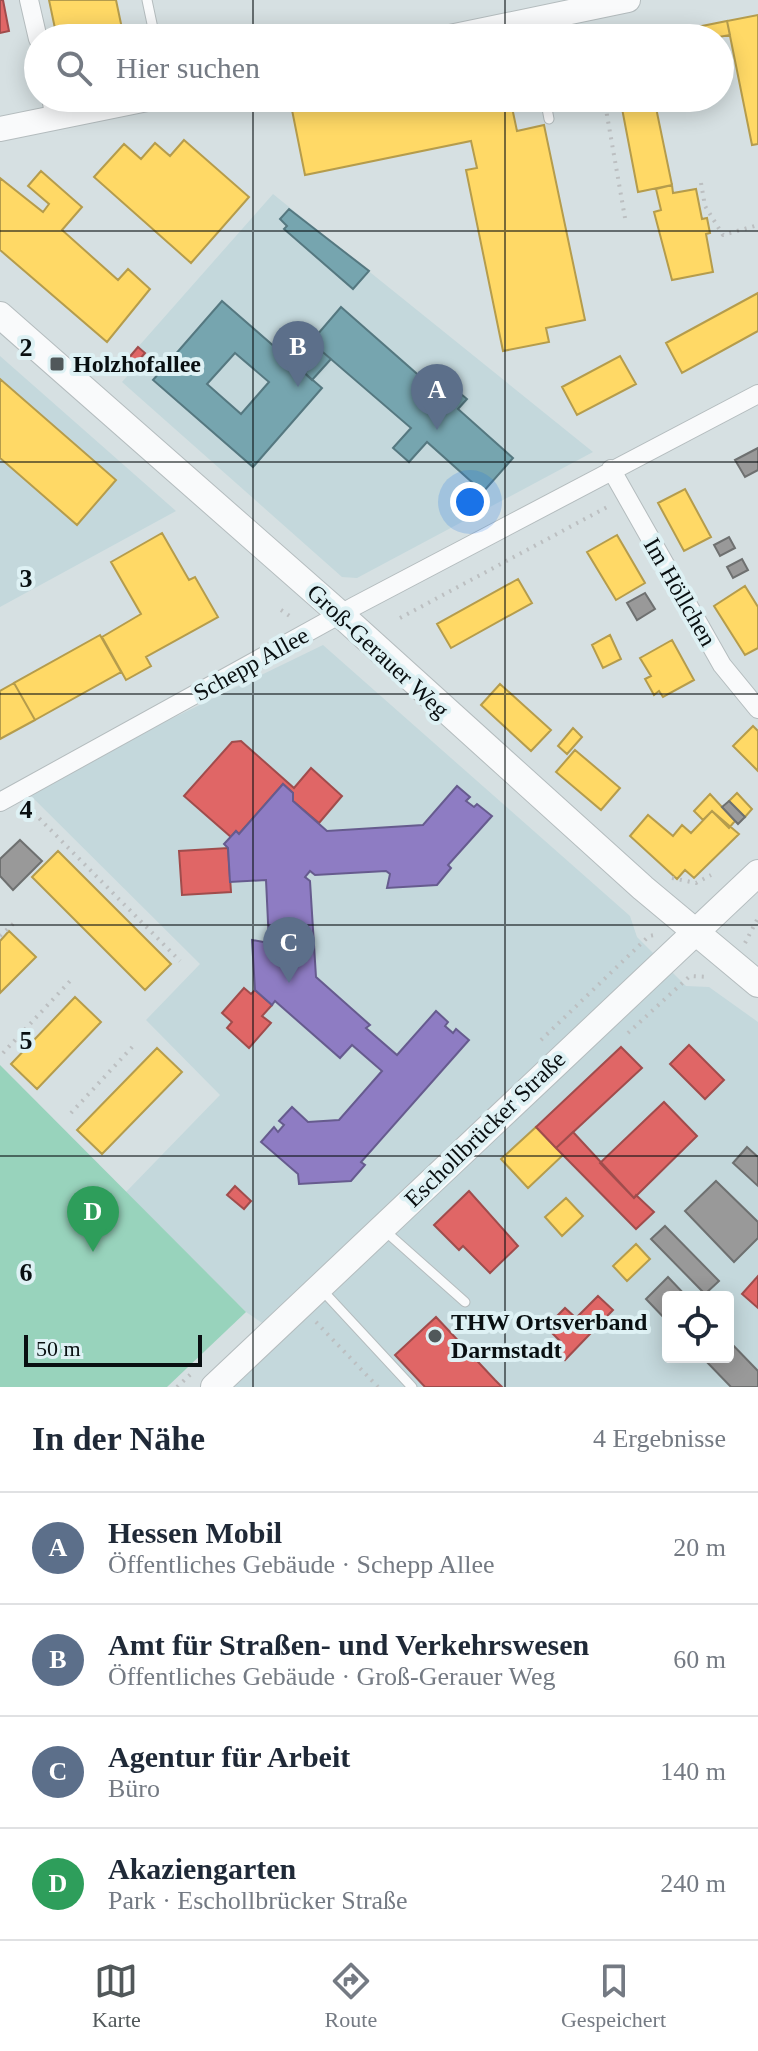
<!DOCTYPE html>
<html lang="de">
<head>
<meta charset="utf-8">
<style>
	body { margin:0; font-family:Georgia,serif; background:#f6f6f7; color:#1f2937 }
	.controls { position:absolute; right:24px; bottom:24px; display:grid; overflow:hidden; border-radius:8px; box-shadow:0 4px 20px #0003 }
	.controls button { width:72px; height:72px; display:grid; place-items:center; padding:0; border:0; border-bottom:2px solid #e0e1e3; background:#fff; color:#1f2937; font:40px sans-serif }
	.scale { position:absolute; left:24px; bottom:20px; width:178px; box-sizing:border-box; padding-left:8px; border:4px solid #090f11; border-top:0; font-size:22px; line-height:28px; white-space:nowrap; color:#090f11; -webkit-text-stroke:6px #def1f4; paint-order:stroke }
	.you { position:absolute; left:470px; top:502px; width:28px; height:28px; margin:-20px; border:6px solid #fff; border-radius:50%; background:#1a73e8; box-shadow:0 0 0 12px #1a73e833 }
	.badge { display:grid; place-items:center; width:52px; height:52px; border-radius:50%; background:#51585a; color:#fff; font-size:26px; font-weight:700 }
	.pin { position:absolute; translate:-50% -66px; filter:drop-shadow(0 2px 4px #0008) }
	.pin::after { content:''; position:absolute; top:42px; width:28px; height:24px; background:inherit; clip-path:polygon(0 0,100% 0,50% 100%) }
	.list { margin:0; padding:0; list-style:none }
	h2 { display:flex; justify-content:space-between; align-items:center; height:104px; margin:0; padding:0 32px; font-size:34px }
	h2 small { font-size:26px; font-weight:400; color:#747a83 }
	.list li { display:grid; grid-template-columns:52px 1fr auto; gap:24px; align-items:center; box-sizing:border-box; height:112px; padding:0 32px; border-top:2px solid #e0e1e3 }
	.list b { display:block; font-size:30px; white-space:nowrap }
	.list p { margin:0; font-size:26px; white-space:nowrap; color:#747a83 }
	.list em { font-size:26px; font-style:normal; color:#747a83 }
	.icon { flex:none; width:44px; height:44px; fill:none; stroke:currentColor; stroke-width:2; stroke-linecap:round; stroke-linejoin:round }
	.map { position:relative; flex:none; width:758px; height:1387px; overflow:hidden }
	.search { position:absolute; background:#fff; box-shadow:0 4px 20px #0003; left:24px; right:24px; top:24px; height:88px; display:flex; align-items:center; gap:20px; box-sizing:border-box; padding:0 28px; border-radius:44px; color:#747a83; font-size:30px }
	.sheet { height:552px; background:#fff }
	nav { display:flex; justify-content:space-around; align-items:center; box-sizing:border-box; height:112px; border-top:2px solid #e0e1e3; background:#fff; font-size:22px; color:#747a83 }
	nav a { display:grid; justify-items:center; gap:4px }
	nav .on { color:#51585a }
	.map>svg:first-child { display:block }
	.built { fill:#c4d8dc; fill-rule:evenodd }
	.green { fill:#98d3bc }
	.homes { fill:#ffd966; stroke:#b59c4c; stroke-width:2 }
	.shops { fill:#e06666; stroke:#a04c4c; stroke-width:2 }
	.offices { fill:#8e7cc3; stroke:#665b8e; stroke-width:2 }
	.public { fill:#76a5af; stroke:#557880; stroke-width:2; fill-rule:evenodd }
	.industry { fill:#999; stroke:#6e7070; stroke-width:2 }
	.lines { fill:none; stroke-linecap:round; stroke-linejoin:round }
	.service-casing { stroke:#b4bcbe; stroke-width:11 }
	.minor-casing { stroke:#b4bcbe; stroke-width:20 }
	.tertiary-casing { stroke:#b4bcbe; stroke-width:26 }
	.secondary-casing { stroke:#b4bcbe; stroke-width:28 }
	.path { stroke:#bcbfc1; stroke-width:4; stroke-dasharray:2 6; stroke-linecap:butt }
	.service { stroke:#f9fafb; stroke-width:9 }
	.minor { stroke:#f9fafb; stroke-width:18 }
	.tertiary { stroke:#f9fafb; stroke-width:24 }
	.secondary { stroke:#f9fafb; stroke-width:26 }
	.grid { fill:none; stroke:#090f11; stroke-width:2; stroke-opacity:0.55 }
	.poi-dot { fill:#51585a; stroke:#def1f4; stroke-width:3 }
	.labels { text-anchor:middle; stroke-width:8; stroke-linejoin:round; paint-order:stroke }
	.poi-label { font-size:24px; font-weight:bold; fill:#090f11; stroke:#def1f4; text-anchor:start }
	.street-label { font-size:24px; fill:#090f11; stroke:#def1f4 }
	.grid-label { font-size:26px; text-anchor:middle; font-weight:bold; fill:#090f11; stroke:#def1f4; stroke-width:8; stroke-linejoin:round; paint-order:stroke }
</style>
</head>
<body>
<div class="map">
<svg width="758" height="1387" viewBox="0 0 758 1387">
	<rect width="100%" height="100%" fill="#d6e0e2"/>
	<!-- built -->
	<path class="built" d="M 273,194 L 593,452 L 357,578 L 342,577 L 122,382 L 146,355 L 138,347 Z
		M 0,356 L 176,511 L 0,607 Z
		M 323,645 L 630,916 L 637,937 L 686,986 L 709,987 L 758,1022 L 758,1387 L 214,1387 L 274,1331 L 246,1312 L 126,1192 L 220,1095 L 146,1020 L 200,964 L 25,790 ZM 668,1297 L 728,1297 L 728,1357 L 668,1357 Z"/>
	<!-- green -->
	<path class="green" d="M 0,1065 L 246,1312 L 167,1387 L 0,1387 Z"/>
	<!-- homes -->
	<path class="homes" d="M 49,0 L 116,0 L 124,38 L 57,38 Z
		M 758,15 L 758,144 L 752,145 L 727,21 Z
		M 727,21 L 730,35 L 713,38 L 642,38 Z
		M 350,98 L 510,98 L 517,131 L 544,125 L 585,320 L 546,328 L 549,342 L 503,351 L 466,170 L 477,168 L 471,141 L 305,175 L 292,110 Z
		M 620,98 L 654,98 L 672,185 L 638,192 Z
		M 184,140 L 249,197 L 191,263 L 94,177 L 124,144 L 141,159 L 155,143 L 170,156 Z
		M 41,171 L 82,207 L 62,230 L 118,280 L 128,269 L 150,289 L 107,342 L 0,250 L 0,178 L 43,212 L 49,204 L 28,186 Z
		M 672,185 L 673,193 L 696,189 L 702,219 L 707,218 L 710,233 L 706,234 L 713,272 L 672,280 L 654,212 L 661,210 L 656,189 Z
		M 758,293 L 758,331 L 682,373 L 666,343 Z
		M 620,356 L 636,384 L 577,415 L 562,387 Z
		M 0,379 L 116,480 L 77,525 L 0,458 Z
		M 685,489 L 711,537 L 684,551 L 658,503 Z
		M 162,533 L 189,580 L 195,577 L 218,617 L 146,657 L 151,666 L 126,680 L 102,637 L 141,614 L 111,562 Z
		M 617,535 L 645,583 L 616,600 L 587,552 Z
		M 518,579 L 532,603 L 451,648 L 437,624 Z
		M 745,586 L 758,607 L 758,648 L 745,655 L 714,606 Z
		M 100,635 L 121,672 L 35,720 L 14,683 Z
		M 610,635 L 621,659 L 603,668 L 592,645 Z
		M 672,640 L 694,680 L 663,697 L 659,691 L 654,695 L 645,679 L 651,676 L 640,658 Z
		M 14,683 L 35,720 L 0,739 L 0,691 Z
		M 500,684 L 551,730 L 531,751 L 481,705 Z
		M 753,726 L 758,731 L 758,771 L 733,746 Z
		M 573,728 L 582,737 L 567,754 L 558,746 Z
		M 575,750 L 620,788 L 601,810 L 556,772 Z
		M 737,793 L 752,809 L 745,817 L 729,801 Z
		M 710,794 L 735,821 L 729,828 L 712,811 L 703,820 L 694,811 Z
		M 712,811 L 739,834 L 694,878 L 685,870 L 677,879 L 630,836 L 648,815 L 673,836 L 682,825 L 691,833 Z
		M 58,851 L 171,964 L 145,990 L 32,877 Z
		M 9,931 L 36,957 L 0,993 L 0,941 Z
		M 75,997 L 101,1022 L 37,1089 L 11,1064 Z
		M 157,1048 L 182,1072 L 102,1154 L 77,1130 Z
		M 536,1127 L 563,1155 L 528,1188 L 501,1159 Z
		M 566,1198 L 583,1216 L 562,1236 L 545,1217 Z
		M 636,1244 L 650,1259 L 627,1281 L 613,1266 Z"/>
	<!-- shops -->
	<path class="shops" d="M 0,0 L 3,0 L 9,31 L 0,33 Z
		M 138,347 L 145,353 L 134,366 L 127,360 Z
		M 241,741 L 294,788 L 311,768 L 342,796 L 319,823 L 293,801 L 293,793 L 283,784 L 239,834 L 236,831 L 231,837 L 184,796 L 232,742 Z
		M 228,848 L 231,892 L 182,895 L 179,851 Z
		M 244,988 L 251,994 L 255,990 L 272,1005 L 262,1016 L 271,1023 L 249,1048 L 227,1028 L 232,1022 L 222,1013 Z
		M 689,1045 L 724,1080 L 705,1099 L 670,1064 Z
		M 621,1047 L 642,1068 L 556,1148 L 536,1127 Z
		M 664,1102 L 697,1136 L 634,1198 L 600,1163 Z
		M 573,1132 L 634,1198 L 636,1195 L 654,1212 L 636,1229 L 556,1148 Z
		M 235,1186 L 251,1201 L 244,1209 L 227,1195 Z
		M 469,1191 L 518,1246 L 490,1273 L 463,1246 L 459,1250 L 434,1225 Z
		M 758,1276 L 758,1308 L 742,1294 Z
		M 598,1296 L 613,1310 L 565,1360 L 553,1348 L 560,1341 L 546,1327 L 565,1308 L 576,1318 Z
		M 436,1317 L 495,1380 L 502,1387 L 425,1387 L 395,1355 Z"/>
	<!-- offices -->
	<path class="offices" d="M 283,784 L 293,793 L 293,801 L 327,831 L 423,825 L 457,786 L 470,797 L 466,801 L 474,807 L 477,804 L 492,816 L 448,865 L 451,868 L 437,885 L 387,888 L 390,874 L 386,871 L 315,875 L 310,871 L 305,877 L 310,881 L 316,977 L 370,1025 L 366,1028 L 397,1055 L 436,1011 L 448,1022 L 445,1026 L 453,1033 L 456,1029 L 469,1040 L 361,1162 L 365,1165 L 351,1181 L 299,1184 L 298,1174 L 261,1142 L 274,1127 L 278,1132 L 284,1125 L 279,1121 L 292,1107 L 308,1122 L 339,1120 L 382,1071 L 352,1045 L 340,1058 L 275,1001 L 272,1005 L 255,990 L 252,940 L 269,943 L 266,880 L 230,882 L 228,848 L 224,844 L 236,831 L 239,834 Z"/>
	<!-- public -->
	<path class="public" d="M 289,209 L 369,271 L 353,289 L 284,229 L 287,226 L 280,219 Z
		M 222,301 L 322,388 L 253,467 L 153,380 ZM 235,353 L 269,382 L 241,414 L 207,384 Z
		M 341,307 L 440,394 L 449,384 L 467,399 L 458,409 L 513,458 L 483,492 L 427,442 L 409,462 L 393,448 L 411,428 L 311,342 Z
		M 318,348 L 331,359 L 312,380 L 300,369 Z"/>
	<!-- industry -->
	<path class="industry" d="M 758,448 L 758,470 L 745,477 L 735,460 Z
		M 729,537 L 735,548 L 720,556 L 714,545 Z
		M 742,559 L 748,570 L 733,578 L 727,567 Z
		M 645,593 L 655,609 L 637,620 L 627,603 Z
		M 729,801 L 745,817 L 738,824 L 722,807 Z
		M 20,840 L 42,861 L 13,890 L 0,876 L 0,859 Z
		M 747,1147 L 758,1157 L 758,1186 L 733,1163 Z
		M 716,1181 L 758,1222 L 758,1238 L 734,1262 L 685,1211 Z
		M 665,1226 L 719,1281 L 705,1294 L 651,1239 Z
		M 668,1277 L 687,1297 L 668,1297 L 668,1322 L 646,1299 Z
		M 728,1340 L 758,1371 L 758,1387 L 731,1387 L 702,1357 L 728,1357 Z"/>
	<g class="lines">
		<!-- service casing -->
		<g class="service-casing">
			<path id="service" d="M 147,0 L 155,38
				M 529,21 L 533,38
				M 545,98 L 549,119
				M 384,1230 L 465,1302
				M 322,1290 L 412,1387"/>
		</g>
		<!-- minor casing -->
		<g class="minor-casing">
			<path id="minor" d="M 29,0 L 38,39
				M 51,98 L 55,118
				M 611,469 L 722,665 L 758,709
				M 0,802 L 355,606 L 758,394"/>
		</g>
		<!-- tertiary casing -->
		<g class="tertiary-casing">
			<path id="tertiary" d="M 445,38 L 628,0
				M 0,129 L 152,98"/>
		</g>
		<!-- secondary casing -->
		<g class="secondary-casing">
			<path id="secondary" d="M 0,315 L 340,614 L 643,888 L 758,984
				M 214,1387 L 758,873"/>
		</g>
		<!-- path -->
		<path class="path" d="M 604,98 L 625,218
			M 701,183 L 705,206 L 723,235 L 758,225
			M 281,610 L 291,617
			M 400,618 L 609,506
			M 28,807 L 180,961
			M 672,878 L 696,883 L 711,875
			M 0,936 L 14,923
			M 745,943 L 758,918
			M 628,1033 L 690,976 L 709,977
			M 541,1040 L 649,936 L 654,935
			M 3,1053 L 71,980
			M 71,1113 L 135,1044
			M 316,1322 L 378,1387
			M 177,1387 L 193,1372"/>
		<!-- service -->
		<use href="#service" class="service"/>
		<!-- minor -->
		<use href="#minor" class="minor"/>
		<!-- tertiary -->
		<use href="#tertiary" class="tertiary"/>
		<!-- secondary -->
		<use href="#secondary" class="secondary"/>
	</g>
	<!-- grid -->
	<path class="grid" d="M 253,0 L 253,38M 505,0 L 505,38M 253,98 L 253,1387M 505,98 L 505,1387M 0,231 L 758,231M 0,462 L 758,462M 0,694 L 758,694M 0,925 L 758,925M 0,1156 L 758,1156"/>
	<!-- markers -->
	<g class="poi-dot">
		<rect x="49" y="356" width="16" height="16" rx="4"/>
		<circle cx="435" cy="1336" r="8"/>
	</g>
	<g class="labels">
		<!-- poi labels -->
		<g class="poi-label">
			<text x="73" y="372">Holzhofallee</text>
			<text x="451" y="1330">THW Ortsverband<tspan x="451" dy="28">Darmstadt</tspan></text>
		</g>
		<!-- street labels -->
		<g class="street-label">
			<text transform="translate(680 592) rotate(60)" y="8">Im Höllchen</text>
			<text transform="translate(378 651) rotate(43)" y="8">Groß-Gerauer Weg</text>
			<text transform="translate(251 664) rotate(-29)" y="8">Schepp Allee</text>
			<text transform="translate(485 1129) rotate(-44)" y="8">Eschollbrücker Straße</text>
		</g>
	</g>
	<g class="grid-label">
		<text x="26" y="356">2</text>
		<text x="26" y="587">3</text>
		<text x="26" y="818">4</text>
		<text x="26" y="1049">5</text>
		<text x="26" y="1281">6</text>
	</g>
</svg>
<div class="controls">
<button><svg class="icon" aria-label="locate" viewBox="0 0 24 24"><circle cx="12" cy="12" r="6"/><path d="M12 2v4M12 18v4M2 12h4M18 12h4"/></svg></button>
</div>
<div class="scale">50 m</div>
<div class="you"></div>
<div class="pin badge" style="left:437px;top:430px;background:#5c6f8a">A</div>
<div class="pin badge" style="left:298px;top:387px;background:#5c6f8a">B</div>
<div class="pin badge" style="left:289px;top:983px;background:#5c6f8a">C</div>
<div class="pin badge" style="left:93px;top:1252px;background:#2e9e5b">D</div>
<div class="search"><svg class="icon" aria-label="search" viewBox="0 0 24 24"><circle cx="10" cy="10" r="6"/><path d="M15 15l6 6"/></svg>Hier suchen</div>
</div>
<section class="sheet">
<h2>In der Nähe<small>4 Ergebnisse</small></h2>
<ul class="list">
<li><span class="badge" style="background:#5c6f8a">A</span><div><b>Hessen Mobil</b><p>Öffentliches Gebäude · Schepp Allee</p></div><em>20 m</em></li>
<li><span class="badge" style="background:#5c6f8a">B</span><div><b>Amt für Straßen- und Verkehrswesen</b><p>Öffentliches Gebäude · Groß-Gerauer Weg</p></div><em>60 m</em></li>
<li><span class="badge" style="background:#5c6f8a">C</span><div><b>Agentur für Arbeit</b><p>Büro</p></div><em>140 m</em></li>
<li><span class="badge" style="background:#2e9e5b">D</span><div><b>Akaziengarten</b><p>Park · Eschollbrücker Straße</p></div><em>240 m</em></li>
</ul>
</section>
<nav>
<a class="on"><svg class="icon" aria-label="map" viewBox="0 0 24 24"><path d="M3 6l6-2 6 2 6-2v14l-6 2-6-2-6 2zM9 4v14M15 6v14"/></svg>Karte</a>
<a><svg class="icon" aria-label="directions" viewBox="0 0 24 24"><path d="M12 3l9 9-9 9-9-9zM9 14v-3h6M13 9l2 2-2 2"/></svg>Route</a>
<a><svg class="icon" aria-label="saved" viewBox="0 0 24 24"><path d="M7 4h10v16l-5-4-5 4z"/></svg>Gespeichert</a>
</nav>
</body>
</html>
